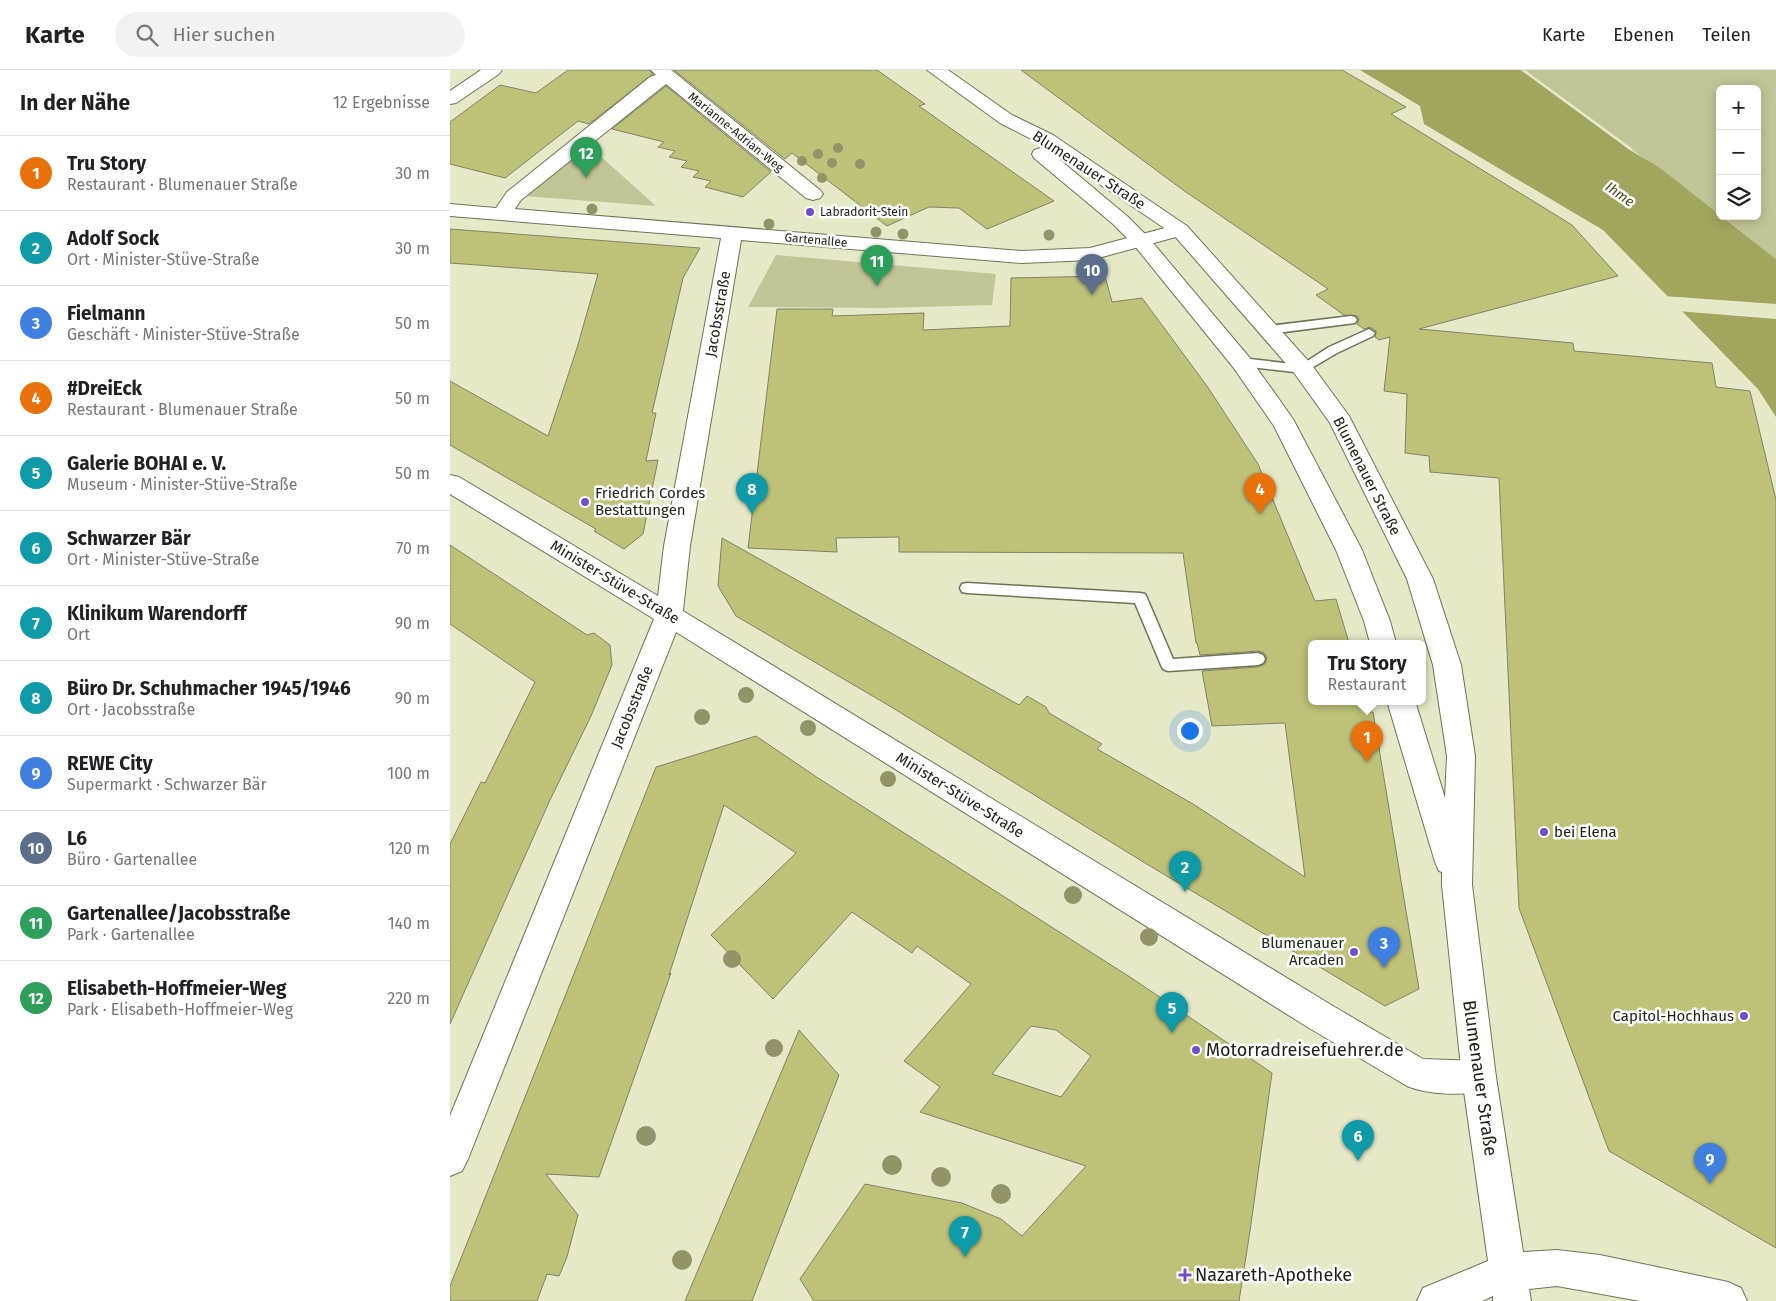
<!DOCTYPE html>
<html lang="de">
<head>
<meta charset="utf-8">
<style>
	body { margin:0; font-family:"Fira Sans",sans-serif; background:#f2f2f2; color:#202124 }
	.controls { position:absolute; right:15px; top:15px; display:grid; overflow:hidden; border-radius:8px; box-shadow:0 2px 12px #0003 }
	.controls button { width:45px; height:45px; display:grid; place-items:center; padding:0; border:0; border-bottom:1px solid #e0e0e0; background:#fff; color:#202124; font:25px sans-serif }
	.you { position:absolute; left:739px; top:660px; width:18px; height:18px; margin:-12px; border:4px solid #fff; border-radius:50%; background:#1a73e8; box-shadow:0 0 0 8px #1a73e833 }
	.badge { display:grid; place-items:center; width:32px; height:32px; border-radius:50%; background:#7050c9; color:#fff; font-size:16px; font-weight:700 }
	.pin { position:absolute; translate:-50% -41px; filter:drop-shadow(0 1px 2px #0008) }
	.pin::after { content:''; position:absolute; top:26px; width:18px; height:15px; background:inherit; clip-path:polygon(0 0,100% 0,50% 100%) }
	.popup { position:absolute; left:858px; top:570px; width:118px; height:65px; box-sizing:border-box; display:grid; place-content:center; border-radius:8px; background:#fff; filter:drop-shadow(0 1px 4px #0005); font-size:16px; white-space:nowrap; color:#757577 }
	.popup b { font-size:19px; color:#202124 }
	.popup::after { content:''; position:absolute; left:50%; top:100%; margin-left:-10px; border:10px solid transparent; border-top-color:#fff }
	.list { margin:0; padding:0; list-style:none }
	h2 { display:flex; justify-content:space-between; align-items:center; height:65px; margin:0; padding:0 20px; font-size:21px }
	h2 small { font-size:16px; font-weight:400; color:#757577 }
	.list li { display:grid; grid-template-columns:32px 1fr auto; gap:15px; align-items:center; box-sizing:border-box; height:75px; padding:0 20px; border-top:1px solid #e0e0e0 }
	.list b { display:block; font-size:19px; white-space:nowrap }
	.list p { margin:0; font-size:16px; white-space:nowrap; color:#757577 }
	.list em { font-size:16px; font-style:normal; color:#757577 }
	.icon { flex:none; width:28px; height:28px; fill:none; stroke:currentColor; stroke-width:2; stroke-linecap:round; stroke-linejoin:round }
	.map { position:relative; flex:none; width:1326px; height:1231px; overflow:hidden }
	header { display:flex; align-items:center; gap:30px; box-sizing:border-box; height:70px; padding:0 25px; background:#fff; border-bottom:1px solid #e0e0e0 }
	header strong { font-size:24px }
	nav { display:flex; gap:28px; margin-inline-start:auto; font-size:18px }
	.search { width:350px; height:45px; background:#f2f2f2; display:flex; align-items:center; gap:12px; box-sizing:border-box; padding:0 18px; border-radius:28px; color:#757577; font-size:19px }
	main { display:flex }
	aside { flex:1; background:#fff }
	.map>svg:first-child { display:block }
	.green { fill:#c1c495 }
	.water { fill:#a2a55e }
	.pier { fill:#e6e9c8 }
	.building { fill:#bec279; stroke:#808264; fill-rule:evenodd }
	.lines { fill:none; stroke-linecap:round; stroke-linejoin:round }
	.service-casing { stroke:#707255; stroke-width:3 }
	.minor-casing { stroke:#707255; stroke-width:2 }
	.tertiary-casing { stroke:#707255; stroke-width:2 }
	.service { fill:#fff; fill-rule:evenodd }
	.minor { fill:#fff; fill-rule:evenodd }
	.tertiary { fill:#fff; fill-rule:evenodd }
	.tree { fill:#929468 }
	.poi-dot { fill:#7050c9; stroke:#fff; stroke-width:2 }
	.labels { text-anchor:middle; stroke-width:5; stroke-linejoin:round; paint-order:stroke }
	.far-street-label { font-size:12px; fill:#212216; stroke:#fff }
	.far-poi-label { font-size:12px; fill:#212216; stroke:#fff; text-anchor:start }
	.far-water-label { font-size:14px; font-style:italic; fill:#4b4c16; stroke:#fff }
	.street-label { font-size:15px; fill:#212216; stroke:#fff }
	.poi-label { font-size:15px; fill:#212216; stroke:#fff; text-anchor:start }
	.near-poi-label { font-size:18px; fill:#212216; stroke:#fff; text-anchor:start }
	.near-street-label { font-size:18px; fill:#212216; stroke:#fff }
</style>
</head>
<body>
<header>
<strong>Karte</strong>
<div class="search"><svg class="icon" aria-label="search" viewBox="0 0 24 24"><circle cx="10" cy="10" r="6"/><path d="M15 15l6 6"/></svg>Hier suchen</div>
<nav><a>Karte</a><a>Ebenen</a><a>Teilen</a></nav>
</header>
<main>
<aside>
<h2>In der Nähe<small>12 Ergebnisse</small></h2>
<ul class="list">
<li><span class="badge" style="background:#e8710a">1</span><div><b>Tru Story</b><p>Restaurant · Blumenauer Straße</p></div><em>30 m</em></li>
<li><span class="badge" style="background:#0f9aa8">2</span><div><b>Adolf Sock</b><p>Ort · Minister-Stüve-Straße</p></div><em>30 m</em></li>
<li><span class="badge" style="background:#3f7fe0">3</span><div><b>Fielmann</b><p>Geschäft · Minister-Stüve-Straße</p></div><em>50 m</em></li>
<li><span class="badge" style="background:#e8710a">4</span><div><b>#DreiEck</b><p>Restaurant · Blumenauer Straße</p></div><em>50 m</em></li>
<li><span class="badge" style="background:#0f9aa8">5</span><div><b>Galerie BOHAI e. V.</b><p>Museum · Minister-Stüve-Straße</p></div><em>50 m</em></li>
<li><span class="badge" style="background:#0f9aa8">6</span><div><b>Schwarzer Bär</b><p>Ort · Minister-Stüve-Straße</p></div><em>70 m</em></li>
<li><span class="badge" style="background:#0f9aa8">7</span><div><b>Klinikum Warendorff</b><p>Ort</p></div><em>90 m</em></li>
<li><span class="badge" style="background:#0f9aa8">8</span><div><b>Büro Dr. Schuhmacher 1945/1946</b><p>Ort · Jacobsstraße</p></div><em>90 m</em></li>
<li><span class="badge" style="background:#3f7fe0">9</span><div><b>REWE City</b><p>Supermarkt · Schwarzer Bär</p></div><em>100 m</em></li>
<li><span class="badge" style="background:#5c6f8a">10</span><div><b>L6</b><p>Büro · Gartenallee</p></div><em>120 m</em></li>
<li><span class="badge" style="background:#2e9e5b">11</span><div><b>Gartenallee/Jacobsstraße</b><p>Park · Gartenallee</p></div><em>140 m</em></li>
<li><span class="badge" style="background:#2e9e5b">12</span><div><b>Elisabeth-Hoffmeier-Weg</b><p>Park · Elisabeth-Hoffmeier-Weg</p></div><em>220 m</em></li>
</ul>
</aside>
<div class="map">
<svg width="1326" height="1231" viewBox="0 0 1326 1231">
	<rect width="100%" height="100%" fill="#e6e9c8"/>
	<!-- green -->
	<path class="green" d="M 1071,0 L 1326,0 L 1326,189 L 1272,146 L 1307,146 L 1307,19 L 1270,19 L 1270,145 C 1205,94 1137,49 1071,0 Z
		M 147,83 L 206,136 L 74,126 L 126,84 L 142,87 Z
		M 326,185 L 546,204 L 542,235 L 433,238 L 298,237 Z"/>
	<!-- water -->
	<path class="water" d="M 910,0 L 1071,0 L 1180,80 L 1210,98 L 1326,189 L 1326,347 L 1308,319 L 1153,160 L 974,54 L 970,36 Z"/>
	<!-- pier -->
	<path class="pier" d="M 1071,0 L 1075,0 L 1183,79 L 1180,80 Z
		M 1214,226 L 1326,234 L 1326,249 L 1227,241 Z"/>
	<!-- building -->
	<path class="building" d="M 118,0 L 199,0 L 203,4 L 139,54 L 128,51 L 55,108 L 0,94 L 0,52 L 50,15 L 86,23 Z
		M 224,0 L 427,0 L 475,34 L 469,36 L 604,131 L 537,159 L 509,138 L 479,137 L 437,156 L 342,83 L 335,89 Z
		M 571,0 L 892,0 L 956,37 L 941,44 L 1122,155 L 1168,206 L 969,259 L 1123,273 L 1124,281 L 1262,293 L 1266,317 L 1300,321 L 1326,430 L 1326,1178 L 1159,1081 L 1069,838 L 1049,408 L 980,402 L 979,386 L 955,383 L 957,324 L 934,321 L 940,267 L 929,270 L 925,267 L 926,261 L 920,257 L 914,259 L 907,254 L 909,249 L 907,246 L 894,245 L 866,225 L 878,219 L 733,120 Z
		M 216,16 L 321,102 L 293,127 L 255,117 L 261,111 L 243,107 L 249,101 L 231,97 L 237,91 L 219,87 L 225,81 L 208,77 L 214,72 L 162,59 Z
		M 0,159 L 250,178 L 233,208 L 202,343 L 206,343 L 196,391 L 208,390 L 193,464 L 174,479 L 144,461 L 146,459 L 0,375 L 0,311 L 98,366 L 127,278 L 148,204 L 0,193 Z
		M 655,206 L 662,232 L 692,228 L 757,316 L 808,394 L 865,531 L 886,529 L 899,573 L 862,573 L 862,631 L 914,631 L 917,642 L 923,642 L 969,919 L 935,936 L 695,793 L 438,635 L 286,546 L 268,516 L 272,468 L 569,635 L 577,626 L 596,637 L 599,643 L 652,674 L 647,679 L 743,734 L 855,807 L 835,653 L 762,656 L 752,601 L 808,597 L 815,594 L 817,588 L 814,583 L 808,581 L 750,585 L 747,573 L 746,573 L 733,483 L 449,482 L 449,467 L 386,468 L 387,482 L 298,478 L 327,239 L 383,239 L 382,246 L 474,243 L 473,260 L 560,256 L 561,208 Z
		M 0,475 L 137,565 L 144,563 L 160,575 L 162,595 L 141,646 L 100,730 L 0,954 L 0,774 L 31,712 L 35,713 L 85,612 L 0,554 Z
		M 306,666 L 368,708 L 683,909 L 822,1003 L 800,1161 L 789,1231 L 364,1231 L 350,1209 L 415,1114 L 512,1133 L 551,1149 L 572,1166 L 636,1096 L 470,1042 L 490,1017 L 454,991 L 521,914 L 467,876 L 462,883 L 402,842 L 323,929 L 261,865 L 346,783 L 274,735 L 219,905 L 221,903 L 149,1107 L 96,1104 L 128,1145 L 117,1187 L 109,1206 L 97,1204 L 87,1231 L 0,1231 L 0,1216 L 206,697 ZM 581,956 L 606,960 L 641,986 L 611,1027 L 542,1004 Z
		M 349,960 L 389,1005 L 302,1231 L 235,1231 Z"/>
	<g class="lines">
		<!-- service casing -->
		<g class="service-casing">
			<path id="service" d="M 901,246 L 905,247 L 907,250 L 905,253 L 819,264 L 813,260 L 819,256 Z
				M 919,259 L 925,263 L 923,266 L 887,283 L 853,303 L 791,296 L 785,292 L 791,288 L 851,295 L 879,277 Z
				M 517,513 L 690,523 L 695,524 L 697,528 L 723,589 L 808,583 L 813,585 L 815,589 L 813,593 L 808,595 L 718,601 L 713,599 L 711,595 L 685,533 L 517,523 L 512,522 L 510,518 L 512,514 Z"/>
		</g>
		<!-- minor casing -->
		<g class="minor-casing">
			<path id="minor" d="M 31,0 L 52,0 L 49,4 L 6,33 L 0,34 L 0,21 Z
				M 201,0 L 221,0 L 225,3 L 370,120 L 373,124 L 370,128 L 363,130 L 356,128 L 216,14 L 71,130 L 65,139 L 572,181 L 640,178 L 730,154 L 737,156 L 740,160 L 737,164 L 641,190 L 572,193 L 291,170 L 240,476 L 233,541 L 883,936 L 973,989 L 1029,991 L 1041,996 L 1046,1007 L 1041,1018 C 1020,1027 978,1025 957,1016 L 859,958 L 226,562 L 18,1089 L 12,1101 L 0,1106 L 0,1046 L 204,549 L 0,424 L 0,405 L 9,407 L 208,526 L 214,476 L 271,168 L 0,146 L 0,134 L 46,138 L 57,122 L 200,7 L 206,5 Z"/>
		</g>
		<!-- tertiary casing -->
		<g class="tertiary-casing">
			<path id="tertiary" d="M 477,0 L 498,0 L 562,45 L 603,65 L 737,156 L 861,294 L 899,346 L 983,509 L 1011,595 L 1025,686 L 1022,815 L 1046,1007 L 1073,1182 L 1107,1180 L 1150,1185 L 1278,1212 L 1291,1218 L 1297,1231 L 1190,1231 L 1107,1216 L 1079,1219 L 1081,1231 L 1043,1231 L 1043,1226 L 1032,1231 L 967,1231 L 973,1218 L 1038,1191 L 1012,1007 L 992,815 L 992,802 L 989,801 L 985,792 L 937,631 L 965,631 L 995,728 L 997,686 L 983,595 L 957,509 L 880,353 L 845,304 L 723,164 L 589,73 L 550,53 Z
				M 591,78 L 598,80 L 677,146 L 698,167 L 799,287 L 843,349 L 912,480 L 940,551 L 946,573 L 920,573 L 914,551 L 886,480 L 824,356 L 783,297 L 684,175 L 663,154 L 584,88 L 582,84 L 584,80 Z"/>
		</g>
		<!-- service -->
		<use href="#service" class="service"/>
		<!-- minor -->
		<use href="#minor" class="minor"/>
		<!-- tertiary -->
		<use href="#tertiary" class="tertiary"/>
	</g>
	<!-- trees -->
	<g class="tree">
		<circle cx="388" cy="78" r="5"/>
		<circle cx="368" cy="84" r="5"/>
		<circle cx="352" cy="91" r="5"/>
		<circle cx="382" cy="93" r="5"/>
		<circle cx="410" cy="94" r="5"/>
		<circle cx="372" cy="108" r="5"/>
		<circle cx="142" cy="139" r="5.5"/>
		<circle cx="319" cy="154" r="5.5"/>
		<circle cx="426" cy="162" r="5.5"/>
		<circle cx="453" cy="164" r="5.5"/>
		<circle cx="599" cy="165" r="5.5"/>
		<circle cx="296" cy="625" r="8"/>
		<circle cx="252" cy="647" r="8"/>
		<circle cx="358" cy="658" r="8"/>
		<circle cx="438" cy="709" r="8"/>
		<circle cx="623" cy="825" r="9"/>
		<circle cx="699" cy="867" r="9"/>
		<circle cx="282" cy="889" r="9"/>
		<circle cx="324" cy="978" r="9"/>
		<circle cx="196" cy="1066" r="10"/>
		<circle cx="442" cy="1095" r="10"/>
		<circle cx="491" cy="1107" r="10"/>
		<circle cx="551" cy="1124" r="10"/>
		<circle cx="232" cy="1190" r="10"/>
	</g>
	<!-- markers -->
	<g class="poi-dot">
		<circle cx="360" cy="142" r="5"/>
		<circle cx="135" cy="432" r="5"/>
		<circle cx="1094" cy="762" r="5"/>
		<circle cx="904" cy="882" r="5"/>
		<circle cx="1294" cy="946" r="5"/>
		<circle cx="746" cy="980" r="5"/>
		<path d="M732.5 1197.5h5v5h5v5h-5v5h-5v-5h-5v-5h5z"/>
	</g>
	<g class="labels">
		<!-- far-street labels -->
		<g class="far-street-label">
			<text transform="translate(286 62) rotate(39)" y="4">Marianne-Adrian-Weg</text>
			<text transform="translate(366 170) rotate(5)" y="4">Gartenallee</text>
		</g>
		<!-- far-poi labels -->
		<g class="far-poi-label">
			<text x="370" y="146">Labradorit-Stein</text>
		</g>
		<!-- far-water labels -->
		<g class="far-water-label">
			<text transform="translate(1170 124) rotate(35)" y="5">Ihme</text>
		</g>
		<!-- street labels -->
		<g class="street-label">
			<text transform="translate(639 100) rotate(33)" y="5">Blumenauer Straße</text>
			<text transform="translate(268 244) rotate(-80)" y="5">Jacobsstraße</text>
			<text transform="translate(917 406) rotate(63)" y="5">Blumenauer Straße</text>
			<text transform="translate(165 512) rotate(31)" y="5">Minister-Stüve-Straße</text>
			<text transform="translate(182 637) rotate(-68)" y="5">Jacobsstraße</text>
			<text transform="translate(510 725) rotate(32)" y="5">Minister-Stüve-Straße</text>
		</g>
		<!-- poi labels -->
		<g class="poi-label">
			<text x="145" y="428">Friedrich Cordes<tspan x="145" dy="17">Bestattungen</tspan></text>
			<text x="1104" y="767">bei Elena</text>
			<text x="894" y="878" text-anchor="end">Blumenauer<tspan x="894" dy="17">Arcaden</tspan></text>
			<text x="1284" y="951" text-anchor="end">Capitol-Hochhaus</text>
		</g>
		<!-- near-poi labels -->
		<g class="near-poi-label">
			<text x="756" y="986">Motorradreisefuehrer.de</text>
			<text x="745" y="1211">Nazareth-Apotheke</text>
		</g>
		<!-- near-street labels -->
		<g class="near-street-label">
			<text transform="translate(1030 1008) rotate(82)" y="6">Blumenauer Straße</text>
		</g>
	</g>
</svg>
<div class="controls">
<button>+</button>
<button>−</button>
<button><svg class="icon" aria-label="layers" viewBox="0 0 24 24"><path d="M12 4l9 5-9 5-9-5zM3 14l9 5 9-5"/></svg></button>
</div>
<div class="you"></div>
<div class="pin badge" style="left:917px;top:692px;background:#e8710a">1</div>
<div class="popup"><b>Tru Story</b>Restaurant</div>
<div class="pin badge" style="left:735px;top:822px;background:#0f9aa8">2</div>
<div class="pin badge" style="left:934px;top:898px;background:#3f7fe0">3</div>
<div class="pin badge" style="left:810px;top:444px;background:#e8710a">4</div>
<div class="pin badge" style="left:722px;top:963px;background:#0f9aa8">5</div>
<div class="pin badge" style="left:908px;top:1091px;background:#0f9aa8">6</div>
<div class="pin badge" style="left:515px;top:1187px;background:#0f9aa8">7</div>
<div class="pin badge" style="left:302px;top:444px;background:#0f9aa8">8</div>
<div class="pin badge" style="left:1260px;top:1114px;background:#3f7fe0">9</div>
<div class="pin badge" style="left:642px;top:225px;background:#5c6f8a">10</div>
<div class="pin badge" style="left:427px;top:216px;background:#2e9e5b">11</div>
<div class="pin badge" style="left:136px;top:108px;background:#2e9e5b">12</div>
</div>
</main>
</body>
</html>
